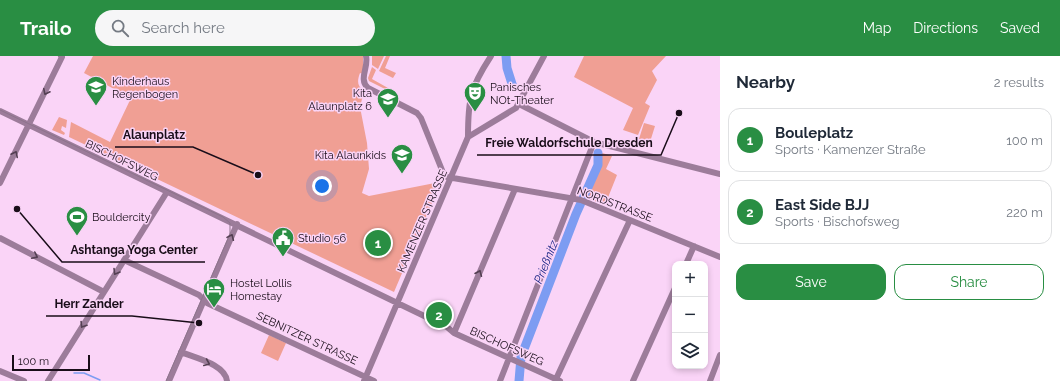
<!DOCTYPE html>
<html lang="en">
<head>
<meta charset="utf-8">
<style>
	body { margin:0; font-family:Raleway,sans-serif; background:#f6f6f7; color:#1f2937 }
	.controls { position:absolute; right:12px; bottom:12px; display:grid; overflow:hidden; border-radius:8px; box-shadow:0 2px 6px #0003 }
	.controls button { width:36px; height:36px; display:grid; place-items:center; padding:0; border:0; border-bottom:1px solid #e0e1e3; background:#fff; color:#1f2937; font:20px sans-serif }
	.scale { position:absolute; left:12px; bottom:10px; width:78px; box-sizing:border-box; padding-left:4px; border:2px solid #190d19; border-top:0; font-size:11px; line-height:14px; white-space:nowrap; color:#190d19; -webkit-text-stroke:3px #fad4f7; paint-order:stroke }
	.you { position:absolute; left:322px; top:130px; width:14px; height:14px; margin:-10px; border:3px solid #fff; border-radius:50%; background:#1a73e8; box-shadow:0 0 0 6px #1a73e833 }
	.badge { display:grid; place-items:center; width:26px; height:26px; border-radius:50%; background:#298e43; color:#fff; font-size:13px; font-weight:700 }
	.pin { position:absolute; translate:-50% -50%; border:2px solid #fff; box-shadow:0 1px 4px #0006 }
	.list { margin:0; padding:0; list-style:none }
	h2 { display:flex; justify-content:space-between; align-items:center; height:52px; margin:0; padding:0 16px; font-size:17px }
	h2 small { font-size:13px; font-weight:400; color:#747a83 }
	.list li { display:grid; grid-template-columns:26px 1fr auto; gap:12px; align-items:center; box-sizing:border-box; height:64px; margin:0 8px 8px; padding:0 8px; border:1px solid #e0e1e3; border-radius:12px }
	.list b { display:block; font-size:15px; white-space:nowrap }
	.list p { margin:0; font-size:13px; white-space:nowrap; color:#747a83 }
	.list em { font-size:13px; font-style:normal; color:#747a83 }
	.actions { display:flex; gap:8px; padding:12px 16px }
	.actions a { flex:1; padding:9px 0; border:1px solid #298e43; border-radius:12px; text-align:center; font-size:14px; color:#298e43 }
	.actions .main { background:#298e43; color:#fff }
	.icon { flex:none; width:22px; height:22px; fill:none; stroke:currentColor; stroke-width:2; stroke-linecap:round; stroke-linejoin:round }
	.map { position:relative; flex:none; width:720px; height:325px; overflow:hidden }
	header { display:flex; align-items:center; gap:24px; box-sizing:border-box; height:56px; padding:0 20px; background:#298e43; color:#fff }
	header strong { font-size:19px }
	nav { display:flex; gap:22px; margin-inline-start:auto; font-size:14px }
	.search { width:280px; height:36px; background:#f6f6f7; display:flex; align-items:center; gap:10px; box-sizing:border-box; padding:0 14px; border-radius:22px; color:#747a83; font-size:15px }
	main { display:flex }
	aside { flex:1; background:#fff }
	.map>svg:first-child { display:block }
	.green { fill:#f09f94 }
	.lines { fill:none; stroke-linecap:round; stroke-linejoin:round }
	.stream { stroke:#7d9cf2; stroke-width:1.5 }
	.river { stroke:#7d9cf2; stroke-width:9 }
	.minor { stroke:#9c7c9a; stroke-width:6 }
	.tram { stroke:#8d748c; stroke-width:1 }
	.oneway { stroke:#543f53 }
	.labels { text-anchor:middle; stroke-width:3; stroke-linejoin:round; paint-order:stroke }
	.poi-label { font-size:11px; fill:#190d19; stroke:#fad4f7; text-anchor:start }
	.street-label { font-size:11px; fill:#190d19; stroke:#fad4f7 }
	.water-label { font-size:12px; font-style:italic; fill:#142183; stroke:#fad4f7 }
	.leader { fill:none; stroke:#190d19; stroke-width:1.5 }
	.callout-dot { fill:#190d19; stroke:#fad4f7; stroke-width:1.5 }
	.callout-label { font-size:12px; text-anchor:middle; font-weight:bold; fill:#190d19; stroke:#fad4f7; stroke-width:3; stroke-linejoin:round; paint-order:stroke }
</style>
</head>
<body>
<header>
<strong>Trailo</strong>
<div class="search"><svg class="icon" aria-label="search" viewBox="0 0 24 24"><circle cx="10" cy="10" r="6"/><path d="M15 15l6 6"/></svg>Search here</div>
<nav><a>Map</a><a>Directions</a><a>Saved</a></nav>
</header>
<main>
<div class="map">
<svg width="720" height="325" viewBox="0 0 720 325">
	<rect width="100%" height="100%" fill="#fad4f7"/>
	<!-- green -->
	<path class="green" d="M 93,0 L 363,0 L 363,18 L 360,17 C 357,25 357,30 364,35 L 360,51 L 367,87 L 369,113 L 362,137 L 369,140 L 440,126 L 440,128 L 394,236 L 69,81 L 71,66 L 110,86 L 131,42 L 84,17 Z
		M 372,0 L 384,0 L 378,13 L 372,9 Z
		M 386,0 L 390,0 L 385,12 L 396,17 L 393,22 L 379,15 Z
		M 584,0 L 666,0 L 652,15 L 657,24 L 645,47 L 650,50 L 638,79 L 623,74 L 633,52 L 574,21 Z
		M 372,11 L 376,14 L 372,23 L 388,32 L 387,34 L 369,25 L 368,22 Z
		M 59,61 L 67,64 L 66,72 L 62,70 L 61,74 L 65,77 L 64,79 L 52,74 Z
		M 644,67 L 655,70 L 650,86 L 639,83 Z
		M 599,96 L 612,100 L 606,113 L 617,119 L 605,149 L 587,142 L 600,110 Z
		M 269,279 L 286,287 L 278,305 L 261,297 Z"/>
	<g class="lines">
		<!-- stream -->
		<path class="stream" d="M 74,317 L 84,317 L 100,324"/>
		<!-- river -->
		<path class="river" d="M 506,0 L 507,12 L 513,31
			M 519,325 L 521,301 L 576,158 L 598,109 L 598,97"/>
		<!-- minor -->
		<path class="minor" d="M 366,0 C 369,11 358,23 368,32 L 417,57 L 421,62 L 444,119 L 447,121 L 581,144 L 720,201
			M 519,48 L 594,86 L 720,118
			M 0,55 L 447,271 L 454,277 L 560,325
			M 468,81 L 516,52 L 544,0
			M 0,127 L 62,1 L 61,0
			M 0,182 L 104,236
			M 124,204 L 199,239 L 207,247 L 374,325
			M 686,208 L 694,190
			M 454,277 L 515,133
			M 181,296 C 195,302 225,308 227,325
			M 0,315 L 24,325
			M 556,323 L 630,164
			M 48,325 L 167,136
			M 169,325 L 237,168
			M 364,325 L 468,81 C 468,43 470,32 491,0
			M 500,325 L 594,86
			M 633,325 L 675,232
			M 710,325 L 720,299"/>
		<!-- tram -->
		<path class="tram" d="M 0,54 L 223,161 L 230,167 L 230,178 L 166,325"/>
	</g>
	<!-- one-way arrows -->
	<defs><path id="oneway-chevron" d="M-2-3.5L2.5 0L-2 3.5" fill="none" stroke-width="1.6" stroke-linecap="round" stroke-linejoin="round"/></defs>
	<g class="oneway">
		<use href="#oneway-chevron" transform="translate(46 36) rotate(116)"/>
		<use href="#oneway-chevron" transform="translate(15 98) rotate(-63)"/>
		<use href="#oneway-chevron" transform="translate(231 181) rotate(-66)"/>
		<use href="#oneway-chevron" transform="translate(35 200) rotate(27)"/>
		<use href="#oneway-chevron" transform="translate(116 216) rotate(121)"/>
		<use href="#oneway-chevron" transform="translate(479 217) rotate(-67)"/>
		<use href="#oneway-chevron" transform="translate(83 269) rotate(122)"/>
		<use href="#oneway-chevron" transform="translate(207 307) rotate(23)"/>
	</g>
	<!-- icons -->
	<defs>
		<g id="school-pin" transform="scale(1.15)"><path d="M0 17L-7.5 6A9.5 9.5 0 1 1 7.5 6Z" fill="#298e43" stroke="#fad4f7"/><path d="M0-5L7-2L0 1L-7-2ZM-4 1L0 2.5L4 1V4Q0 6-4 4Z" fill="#fff"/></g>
		<g id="theatre-pin" transform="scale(1.15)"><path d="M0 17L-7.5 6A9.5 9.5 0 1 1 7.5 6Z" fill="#298e43" stroke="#fad4f7"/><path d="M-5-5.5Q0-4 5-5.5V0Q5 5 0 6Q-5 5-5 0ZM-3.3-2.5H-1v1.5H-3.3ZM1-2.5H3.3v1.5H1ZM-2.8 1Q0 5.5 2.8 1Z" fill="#fff"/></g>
		<g id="stadium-pin" transform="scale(1.15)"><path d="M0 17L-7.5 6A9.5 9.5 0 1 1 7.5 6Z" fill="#298e43" stroke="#fad4f7"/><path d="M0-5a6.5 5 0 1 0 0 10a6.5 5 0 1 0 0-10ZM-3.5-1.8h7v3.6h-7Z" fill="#fff"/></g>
		<g id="civic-pin" transform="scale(1.15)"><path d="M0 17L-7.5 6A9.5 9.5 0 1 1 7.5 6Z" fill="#298e43" stroke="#fad4f7"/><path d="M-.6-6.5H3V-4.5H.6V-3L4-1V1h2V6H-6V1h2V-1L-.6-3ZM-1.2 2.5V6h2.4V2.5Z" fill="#fff"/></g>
		<g id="hotel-pin" transform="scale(1.15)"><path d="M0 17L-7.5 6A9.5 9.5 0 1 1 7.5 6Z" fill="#298e43" stroke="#fad4f7"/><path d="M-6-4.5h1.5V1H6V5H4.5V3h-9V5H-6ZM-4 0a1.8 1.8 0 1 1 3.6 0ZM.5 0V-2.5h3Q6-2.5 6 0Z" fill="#fff"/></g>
	</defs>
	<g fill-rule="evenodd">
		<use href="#school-pin" x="96" y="31"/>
		<use href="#theatre-pin" x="475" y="37"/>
		<use href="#school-pin" x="388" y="43"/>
		<use href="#school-pin" x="402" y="99"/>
		<use href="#stadium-pin" x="77" y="161"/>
		<use href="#civic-pin" x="283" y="182"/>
		<use href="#hotel-pin" x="214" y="233"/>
	</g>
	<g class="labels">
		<!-- poi labels -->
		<g class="poi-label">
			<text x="112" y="29">Kinderhaus<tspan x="112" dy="13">Regenbogen</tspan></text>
			<text x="490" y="35">Panisches<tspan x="490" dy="13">NOt-Theater</tspan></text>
			<text x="372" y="41" text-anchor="end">Kita<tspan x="372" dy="13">Alaunplatz 6</tspan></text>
			<text x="386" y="103" text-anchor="end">Kita Alaunkids</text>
			<text x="92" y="165">Bouldercity</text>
			<text x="298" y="186">Studio 56</text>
			<text x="230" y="231">Hostel Lollis<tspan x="230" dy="13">Homestay</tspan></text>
		</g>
		<!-- street labels -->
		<g class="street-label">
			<text transform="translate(122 104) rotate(26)" y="4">BISCHOFSWEG</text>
			<text transform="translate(615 148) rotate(21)" y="4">NORDSTRASSE</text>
			<text transform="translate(422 165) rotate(-67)" y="4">KAMENZER STRASSE</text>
			<text transform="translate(307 282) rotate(25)" y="4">SEBNITZER STRASSE</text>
			<text transform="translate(507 290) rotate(24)" y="4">BISCHOFSWEG</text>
		</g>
		<!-- water labels -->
		<g class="water-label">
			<text transform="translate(546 206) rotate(-68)" y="4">Prießnitz</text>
		</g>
	</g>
	<!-- callouts -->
	<path class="leader" d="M258 119L193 91H115M679 57L661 99H477M17 153L62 206H205M199 267L132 260H46"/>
	<g class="callout-dot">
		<circle cx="258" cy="119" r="4"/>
		<circle cx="679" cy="57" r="4"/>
		<circle cx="17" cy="153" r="4"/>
		<circle cx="199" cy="267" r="4"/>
	</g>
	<g class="callout-label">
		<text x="154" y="83">Alaunplatz</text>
		<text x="569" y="91">Freie Waldorfschule Dresden</text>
		<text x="134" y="198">Ashtanga Yoga Center</text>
		<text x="89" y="252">Herr Zander</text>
	</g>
</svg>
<div class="controls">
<button>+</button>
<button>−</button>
<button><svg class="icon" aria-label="layers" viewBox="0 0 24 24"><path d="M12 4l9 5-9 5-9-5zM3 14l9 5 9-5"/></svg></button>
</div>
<div class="scale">100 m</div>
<div class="you"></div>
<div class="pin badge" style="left:378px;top:187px">1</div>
<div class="pin badge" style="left:439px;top:259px">2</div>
</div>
<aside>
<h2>Nearby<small>2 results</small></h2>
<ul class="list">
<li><span class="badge">1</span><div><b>Bouleplatz</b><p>Sports · Kamenzer Straße</p></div><em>100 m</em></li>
<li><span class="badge">2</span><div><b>East Side BJJ</b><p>Sports · Bischofsweg</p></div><em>220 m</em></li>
</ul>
<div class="actions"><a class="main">Save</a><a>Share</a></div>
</aside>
</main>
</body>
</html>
